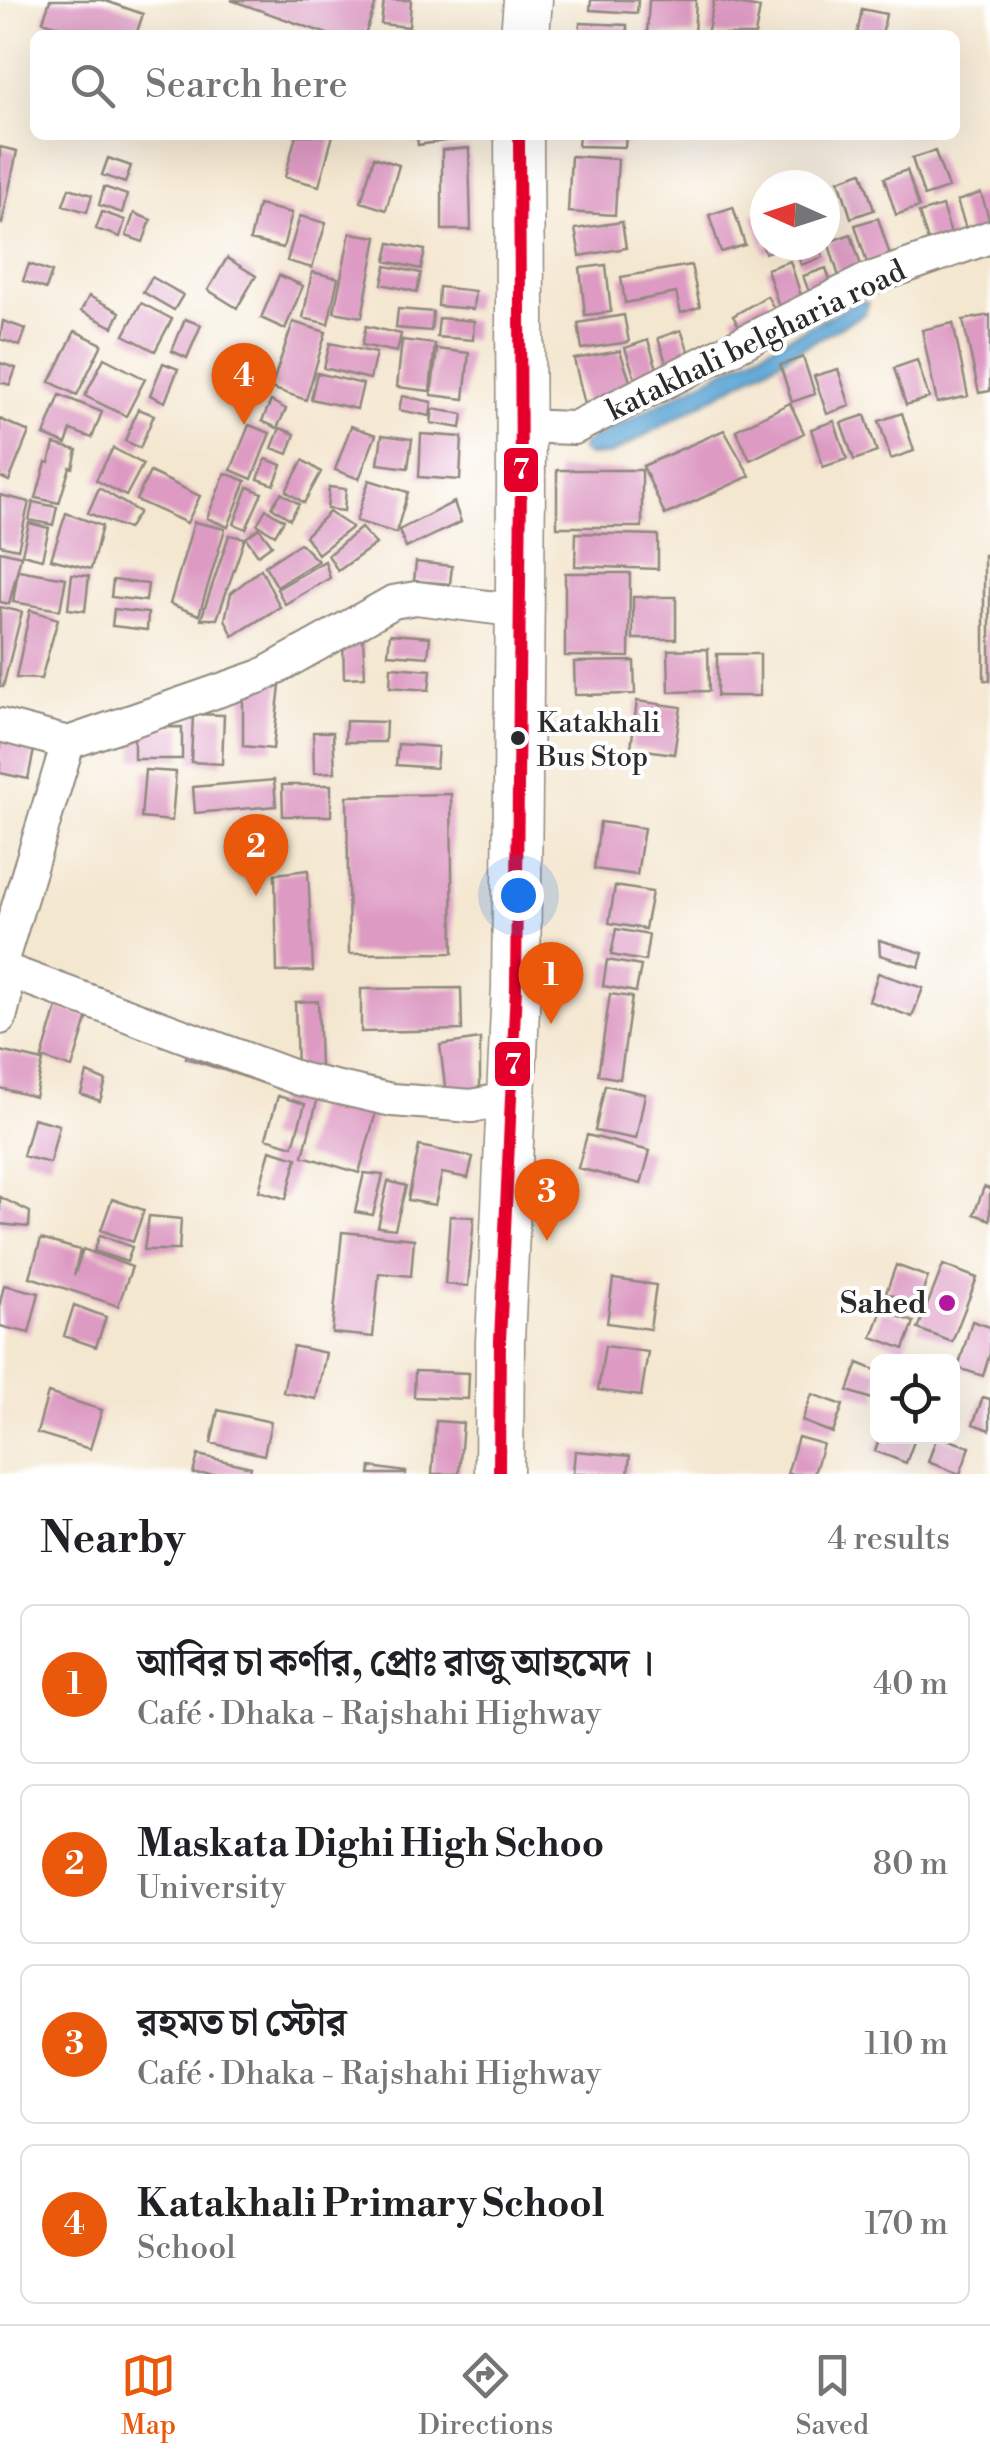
<!DOCTYPE html>
<html lang="en">
<head>
<meta charset="utf-8">
<style>
	body { margin:0; font-family:"Libre Bodoni","Noto Serif Bengali",serif; background:#f2f2f2; color:#202124 }
	.controls { position:absolute; right:30px; bottom:30px; display:grid; overflow:hidden; border-radius:15px; box-shadow:0 10px 40px #0002 }
	.controls button { width:90px; height:90px; display:grid; place-items:center; padding:0; border:0; border-bottom:2px solid #e0e0e0; background:#fff; color:#202124; font:50px sans-serif }
	.compass { position:absolute; left:750px; top:170px; width:90px; height:90px; border-radius:50%; background:#fff; box-shadow:0 10px 40px #0002; rotate:273deg }
	.you { position:absolute; left:518px; top:895px; width:35px; height:35px; margin:-25px; border:8px solid #fff; border-radius:50%; background:#1a73e8; box-shadow:0 0 0 15px #1a73e833 }
	.badge { display:grid; place-items:center; width:65px; height:65px; border-radius:50%; background:#ea580c; color:#fff; font-size:32px; font-weight:700 }
	.pin { position:absolute; translate:-50% -82px; filter:drop-shadow(0 2px 5px #0008) }
	.pin::after { content:''; position:absolute; top:52px; width:35px; height:30px; background:inherit; clip-path:polygon(0 0,100% 0,50% 100%) }
	.list { margin:0; padding:0; list-style:none }
	h2 { display:flex; justify-content:space-between; align-items:center; height:130px; margin:0; padding:0 40px; font-size:42px }
	h2 small { font-size:32px; font-weight:400; color:#757577 }
	.list li { display:grid; grid-template-columns:65px 1fr auto; gap:30px; align-items:center; box-sizing:border-box; height:160px; margin:0 20px 20px; padding:0 20px; border:2px solid #e0e0e0; border-radius:15px }
	.list b { display:block; font-size:38px; white-space:nowrap }
	.list p { margin:0; font-size:32px; white-space:nowrap; color:#757577 }
	.list em { font-size:32px; font-style:normal; color:#757577 }
	.icon { flex:none; width:55px; height:55px; fill:none; stroke:currentColor; stroke-width:2; stroke-linecap:round; stroke-linejoin:round }
	.map { position:relative; flex:none; width:990px; height:1474px; overflow:hidden }
	.search { position:absolute; background:#fff; box-shadow:0 10px 40px #0002; left:30px; right:30px; top:30px; height:110px; display:flex; align-items:center; gap:25px; box-sizing:border-box; padding:0 35px; border-radius:15px; color:#757577; font-size:38px }
	.sheet { height:850px; background:#fff }
	nav { display:flex; justify-content:space-around; align-items:center; box-sizing:border-box; height:140px; border-top:2px solid #e0e0e0; background:#fff; font-size:28px; color:#757577 }
	nav a { display:grid; justify-items:center; gap:5px }
	nav .on { color:#ea580c }
	.map>svg:first-child { display:block }
	.water { fill:#61a8d7; stroke:#466a81; stroke-width:2.5 }
	.building { fill:#dd9ac3 }
	.lines { fill:none; stroke-linecap:round; stroke-linejoin:round }
	.minor-casing { stroke:#90897e; stroke-width:36 }
	.highway-casing { stroke:#90897e; stroke-width:51 }
	.minor { stroke:#fff; stroke-width:32 }
	.highway { stroke:#fff; stroke-width:48 }
	.bus-1-casing { stroke:#fff; stroke-width:20 }
	.bus-1 { stroke:#e4002b; stroke-width:12 }
	.bus-dot { fill:#2b2b2b; stroke:#fff; stroke-width:4 }
	.poi-dot { fill:#b5179e; stroke:#fff; stroke-width:4 }
	.labels { text-anchor:middle; stroke-width:8; stroke-linejoin:round; paint-order:stroke }
	.bus-label { font-size:28px; fill:#2b2b2b; stroke:#fff; text-anchor:start }
	.street-label { font-size:30px; fill:#2b2b2b; stroke:#fff }
	.poi-label { font-size:30px; font-weight:bold; fill:#2b2b2b; stroke:#fff; text-anchor:end }
	.line-badge { stroke:#fff; stroke-width:4 }
	.badge-label { font-size:28px; text-anchor:middle; font-weight:bold; fill:#fff }
</style>
</head>
<body>
<div class="map">
<svg width="990" height="1474" viewBox="0 0 990 1474">
	<rect width="100%" height="100%" fill="#fff"/>
	<filter id="ink" filterUnits="userSpaceOnUse"><feTurbulence type="fractalNoise" baseFrequency=".01" numOctaves="2"/><feDisplacementMap in="SourceGraphic" scale="20" xChannelSelector="R" yChannelSelector="G"/><feConvolveMatrix kernelMatrix="1 2 1 2 8 2 1 2 1" color-interpolation-filters="sRGB"/></filter>
	<filter id="wash" filterUnits="userSpaceOnUse"><feTurbulence type="fractalNoise" baseFrequency=".0048" numOctaves="4" result="noise"/><feDisplacementMap in="SourceGraphic" scale="40" xChannelSelector="R" yChannelSelector="G"/><feGaussianBlur stdDeviation="2.25" result="paint"/><feColorMatrix in="noise" values="0 0 0 0 0 0 0 0 0 0 0 0 0 0 0 0 0 1.4 0 .05"/><feComposite in="paint" operator="in"/></filter>
	<g filter="url(#wash)">
		<rect width="100%" height="100%" fill="#f4e7d0"/>
		<!-- water -->
		<path class="water" d="M 860,300 L 868,303 L 865,313 L 611,454 L 589,456 L 582,451 L 583,444 L 591,439 Z"/>
		<g id="blocks">
			<!-- building -->
			<path class="building" d="M 50,0 L 103,0 L 143,14 L 136,35 L 83,35 L 43,21 Z
				M 231,0 L 377,0 L 365,35 L 330,35 Z
				M 384,0 L 411,0 L 409,27 L 381,24 Z
				M 591,0 L 638,0 L 637,13 L 590,10 Z
				M 649,0 L 696,0 L 694,35 L 647,35 Z
				M 714,0 L 760,8 L 755,35 L 707,35 Z
				M 862,9 L 886,14 L 882,35 L 857,35 Z
				M 580,23 L 627,25 L 627,35 L 580,35 Z
				M 296,135 L 333,135 L 319,186 L 285,177 Z
				M 417,135 L 470,135 L 470,137 L 418,145 Z
				M 579,135 L 626,135 L 625,147 L 578,146 Z
				M 0,147 L 17,151 L 2,224 L 0,223 Z
				M 469,148 L 471,230 L 442,230 L 442,150 Z
				M 935,151 L 948,188 L 924,196 L 912,158 Z
				M 571,156 L 618,159 L 615,215 L 568,212 Z
				M 374,157 L 399,165 L 386,210 L 361,202 Z
				M 108,158 L 131,166 L 125,183 L 102,175 Z
				M 907,170 L 919,207 L 896,215 L 884,178 Z
				M 862,172 L 874,210 L 851,218 L 839,180 Z
				M 104,187 L 127,195 L 122,213 L 99,205 Z
				M 69,188 L 92,195 L 87,212 L 63,205 Z
				M 981,193 L 990,222 L 969,238 L 957,201 Z
				M 258,205 L 292,213 L 283,248 L 250,240 Z
				M 942,206 L 954,243 L 931,251 L 919,213 Z
				M 733,207 L 745,245 L 721,252 L 709,215 Z
				M 765,211 L 765,245 L 785,246 L 765,253 L 753,215 Z
				M 102,212 L 125,220 L 120,237 L 96,229 Z
				M 134,213 L 151,220 L 143,242 L 126,236 Z
				M 300,216 L 326,223 L 312,268 L 287,261 Z
				M 878,218 L 890,255 L 867,263 L 855,225 Z
				M 622,222 L 626,248 L 580,256 L 575,229 Z
				M 350,233 L 377,237 L 362,317 L 334,312 Z
				M 851,234 L 863,272 L 840,280 L 828,242 Z
				M 390,243 L 425,250 L 421,269 L 386,261 Z
				M 794,245 L 819,245 L 823,257 L 801,265 Z
				M 227,258 L 256,276 L 237,308 L 208,290 Z
				M 790,261 L 802,299 L 779,307 L 767,269 Z
				M 29,264 L 52,272 L 46,289 L 23,281 Z
				M 606,265 L 611,312 L 585,315 L 580,268 Z
				M 691,265 L 700,307 L 681,313 L 676,293 L 625,303 L 621,277 Z
				M 386,266 L 421,273 L 417,292 L 382,284 Z
				M 826,268 L 834,292 L 812,300 L 803,276 Z
				M 312,272 L 338,278 L 328,324 L 303,318 Z
				M 279,275 L 303,286 L 285,329 L 261,318 Z
				M 152,277 L 183,295 L 174,310 L 143,292 Z
				M 439,287 L 475,291 L 473,309 L 438,306 Z
				M 89,296 L 120,312 L 113,327 L 81,311 Z
				M 767,296 L 779,317 L 745,337 L 733,316 Z
				M 141,303 L 172,319 L 155,351 L 124,335 Z
				M 398,309 L 433,312 L 431,331 L 396,328 Z
				M 624,315 L 629,342 L 582,349 L 578,323 Z
				M 990,315 L 990,391 L 979,393 L 963,320 Z
				M 439,318 L 474,321 L 473,340 L 437,337 Z
				M 185,319 L 201,325 L 187,358 L 172,351 Z
				M 3,321 L 26,329 L 20,346 L 0,339 Z
				M 293,322 L 326,332 L 306,400 L 271,388 Z
				M 953,323 L 968,396 L 937,403 L 922,330 Z
				M 366,326 L 401,334 L 397,352 L 362,345 Z
				M 681,330 L 694,367 L 670,375 L 658,338 Z
				M 75,331 L 102,344 L 77,395 L 50,382 Z
				M 402,340 L 435,344 L 430,391 L 397,387 Z
				M 648,340 L 660,378 L 637,385 L 625,348 Z
				M 330,343 L 376,353 L 370,379 L 324,368 Z
				M 437,349 L 469,353 L 464,399 L 431,395 Z
				M 620,351 L 637,402 L 590,426 L 574,359 Z
				M 803,357 L 815,394 L 792,402 L 780,365 Z
				M 104,358 L 145,379 L 126,416 L 85,396 Z
				M 917,360 L 929,398 L 906,405 L 894,368 Z
				M 0,363 L 16,368 L 10,385 L 0,382 Z
				M 163,363 L 178,369 L 165,402 L 150,395 Z
				M 838,369 L 850,406 L 827,414 L 814,376 Z
				M 317,373 L 363,384 L 357,409 L 311,399 Z
				M 60,395 L 102,412 L 92,438 L 71,430 L 66,444 L 44,435 Z
				M 402,396 L 432,402 L 430,416 L 399,410 Z
				M 271,401 L 286,409 L 277,428 L 262,421 Z
				M 790,403 L 804,433 L 750,460 L 736,430 Z
				M 138,409 L 154,415 L 140,448 L 125,441 Z
				M 433,409 L 463,414 L 461,428 L 431,423 Z
				M 902,413 L 914,451 L 891,459 L 879,421 Z
				M 865,415 L 877,452 L 854,460 L 841,423 Z
				M 0,419 L 29,432 L 9,481 L 0,477 Z
				M 834,421 L 847,459 L 823,467 L 811,429 Z
				M 249,425 L 270,433 L 252,479 L 231,470 Z
				M 351,426 L 376,435 L 359,479 L 335,470 Z
				M 280,428 L 295,434 L 288,454 L 272,448 Z
				M 724,430 L 750,476 L 665,515 L 643,466 Z
				M 421,434 L 462,437 L 460,480 L 419,477 Z
				M 382,435 L 412,439 L 408,468 L 378,464 Z
				M 54,444 L 77,450 L 73,468 L 70,467 L 59,503 L 36,498 L 46,462 L 49,463 Z
				M 113,448 L 143,464 L 126,496 L 96,480 Z
				M 266,459 L 282,465 L 274,485 L 258,479 Z
				M 303,460 L 321,472 L 304,503 L 286,491 Z
				M 557,470 L 642,470 L 642,527 L 557,527 Z
				M 150,472 L 200,496 L 187,523 L 136,500 Z
				M 225,473 L 246,481 L 228,527 L 207,518 Z
				M 369,480 L 408,492 L 396,533 L 356,521 Z
				M 248,487 L 262,493 L 246,529 L 234,524 Z
				M 329,487 L 346,489 L 344,511 L 327,509 Z
				M 99,488 L 139,512 L 128,529 L 88,513 Z
				M 281,493 L 299,504 L 290,519 L 272,507 Z
				M 0,495 L 29,502 L 18,549 L 0,545 Z
				M 33,502 L 57,507 L 53,525 L 29,520 Z
				M 454,502 L 461,522 L 406,548 L 399,530 Z
				M 266,509 L 284,520 L 275,535 L 257,524 Z
				M 329,512 L 352,527 L 318,554 L 305,536 Z
				M 66,513 L 102,526 L 91,569 L 51,559 Z
				M 194,522 L 225,529 L 199,615 L 170,604 Z
				M 29,523 L 49,528 L 42,559 L 22,554 Z
				M 259,528 L 272,545 L 258,555 L 246,538 Z
				M 361,528 L 376,544 L 338,571 L 328,555 Z
				M 576,533 L 658,535 L 658,569 L 575,566 Z
				M 229,535 L 245,538 L 217,619 L 201,619 Z
				M 300,543 L 318,561 L 277,586 L 265,566 Z
				M 0,551 L 21,556 L 9,604 L 0,602 Z
				M 984,555 L 990,555 L 990,681 L 984,680 Z
				M 325,561 L 330,578 L 285,604 L 277,589 Z
				M 416,562 L 452,566 L 450,584 L 414,581 Z
				M 261,569 L 280,607 L 233,636 L 225,619 L 231,593 Z
				M 18,570 L 66,578 L 60,610 L 13,602 Z
				M 565,573 L 630,573 L 629,657 L 565,656 Z
				M 72,574 L 89,576 L 85,611 L 68,609 Z
				M 113,580 L 148,584 L 146,601 L 111,597 Z
				M 633,597 L 676,597 L 676,639 L 633,639 Z
				M 0,607 L 22,612 L 3,687 L 0,686 Z
				M 114,609 L 148,613 L 147,630 L 112,626 Z
				M 30,610 L 58,619 L 41,679 L 16,678 Z
				M 390,634 L 430,637 L 428,657 L 388,654 Z
				M 363,637 L 365,677 L 344,678 L 343,638 Z
				M 708,649 L 709,691 L 669,692 L 668,650 Z
				M 717,654 L 760,654 L 760,696 L 717,696 Z
				M 634,661 L 635,694 L 575,695 L 574,662 Z
				M 391,667 L 431,670 L 429,690 L 390,687 Z
				M 281,676 L 273,749 L 243,746 L 243,693 Z
				M 637,701 L 681,707 L 674,754 L 631,748 Z
				M 193,714 L 224,715 L 222,764 L 191,762 Z
				M 346,721 L 386,722 L 385,742 L 345,742 Z
				M 182,727 L 182,759 L 134,759 L 134,728 Z
				M 313,732 L 333,732 L 335,772 L 314,773 Z
				M 0,737 L 35,745 L 28,779 L 0,773 Z
				M 398,744 L 438,747 L 436,768 L 396,765 Z
				M 145,770 L 176,772 L 172,821 L 141,818 Z
				M 274,780 L 276,806 L 195,813 L 193,787 Z
				M 282,785 L 331,785 L 331,816 L 283,816 Z
				M 451,794 L 453,953 L 349,954 L 347,796 Z
				M 600,822 L 644,828 L 637,875 L 594,869 Z
				M 308,870 L 313,971 L 277,972 L 275,874 Z
				M 615,886 L 652,892 L 645,929 L 609,923 Z
				M 616,929 L 649,935 L 645,961 L 611,955 Z
				M 879,940 L 923,953 L 919,967 L 880,955 Z
				M 607,960 L 641,966 L 636,992 L 603,986 Z
				M 878,973 L 923,988 L 912,1017 L 869,1001 Z
				M 461,988 L 462,1030 L 361,1032 L 361,989 Z
				M 610,994 L 632,997 L 620,1079 L 598,1075 Z
				M 318,1001 L 320,1069 L 297,1070 L 295,1002 Z
				M 57,1007 L 88,1016 L 72,1068 L 42,1058 Z
				M 480,1039 L 480,1089 L 446,1095 L 440,1045 Z
				M 190,1045 L 267,1070 L 263,1083 L 186,1058 Z
				M 0,1051 L 43,1061 L 35,1097 L 0,1088 Z
				M 87,1073 L 106,1081 L 100,1101 L 81,1094 Z
				M 605,1085 L 645,1094 L 636,1139 L 595,1131 Z
				M 278,1096 L 305,1104 L 293,1146 L 266,1138 Z
				M 318,1097 L 376,1112 L 359,1173 L 303,1156 Z
				M 33,1118 L 59,1125 L 50,1163 L 23,1156 Z
				M 587,1135 L 650,1151 L 641,1184 L 578,1168 Z
				M 419,1146 L 473,1157 L 468,1178 L 442,1173 L 435,1205 L 408,1200 Z
				M 270,1150 L 297,1158 L 286,1199 L 259,1191 Z
				M 364,1173 L 383,1175 L 373,1215 L 355,1212 Z
				M 388,1181 L 406,1186 L 395,1229 L 378,1227 Z
				M 984,1187 L 990,1189 L 990,1220 L 974,1214 Z
				M 0,1197 L 30,1212 L 29,1227 L 0,1224 Z
				M 112,1199 L 144,1210 L 133,1242 L 101,1230 Z
				M 149,1216 L 181,1219 L 179,1250 L 144,1250 Z
				M 450,1216 L 474,1217 L 468,1286 L 445,1284 Z
				M 342,1232 L 414,1239 L 411,1276 L 379,1273 L 373,1337 L 332,1333 Z
				M 100,1235 L 132,1247 L 127,1262 L 94,1251 Z
				M 41,1239 L 80,1250 L 74,1276 L 83,1249 L 132,1267 L 118,1306 L 30,1277 Z
				M 896,1265 L 928,1277 L 918,1305 L 886,1293 Z
				M 943,1265 L 977,1278 L 952,1342 L 918,1329 Z
				M 613,1279 L 656,1285 L 650,1329 L 607,1323 Z
				M 4,1285 L 39,1293 L 29,1333 L 0,1326 L 0,1303 Z
				M 74,1305 L 106,1317 L 96,1347 L 64,1336 Z
				M 882,1310 L 914,1322 L 904,1349 L 872,1337 Z
				M 972,1321 L 990,1327 L 990,1353 L 983,1376 L 958,1368 Z
				M 293,1346 L 326,1353 L 316,1399 L 283,1392 Z
				M 605,1346 L 648,1352 L 641,1396 L 598,1390 Z
				M 858,1363 L 878,1371 L 878,1401 L 848,1391 Z
				M 415,1371 L 469,1373 L 468,1399 L 414,1397 Z
				M 48,1393 L 102,1410 L 90,1449 L 37,1433 Z
				M 812,1394 L 843,1405 L 833,1433 L 802,1421 Z
				M 983,1397 L 990,1399 L 990,1430 L 973,1424 Z
				M 218,1410 L 271,1422 L 264,1455 L 211,1443 Z
				M 436,1421 L 463,1423 L 459,1474 L 432,1474 Z
				M 880,1436 L 916,1436 L 906,1463 L 875,1451 Z
				M 937,1436 L 970,1447 L 960,1474 L 928,1462 Z
				M 798,1437 L 823,1444 L 814,1474 L 787,1474 Z
				M 575,1451 L 630,1456 L 628,1474 L 573,1474 Z
				M 198,1455 L 251,1467 L 249,1474 L 193,1474 Z
				M 371,1467 L 406,1472 L 406,1474 L 370,1474 Z"/>
		</g>
	</g>
	<g filter="url(#ink)">
		<use href="#blocks" fill-opacity="0" stroke="#90897e" stroke-width="2.5"/>
		<g class="lines">
			<!-- minor casing -->
			<g class="minor-casing">
				<path id="minor" d="M 521,426 L 574,428 L 867,280 L 990,237
					M 0,725 L 68,743 L 261,676 L 393,602 L 416,598 L 520,611
					M 0,966 L 68,743
					M 0,968 L 300,1079 L 392,1100 L 472,1106 L 511,1098
					M 0,994 L 5,998 L 0,1018"/>
			</g>
			<!-- highway casing -->
			<g class="highway-casing">
				<path id="highway" d="M 525,35 L 528,0
					M 499,1474 L 500,1341 L 516,987 L 521,484 L 519,135"/>
			</g>
			<!-- minor -->
			<use href="#minor" class="minor"/>
			<!-- highway -->
			<use href="#highway" class="highway"/>
			<!-- bus-1 casing -->
			<g class="bus-1-casing">
				<path id="bus-1" d="M 499,1474 L 500,1341 L 516,987 L 521,484 L 519,135"/>
			</g>
			<!-- bus-1 -->
			<use href="#bus-1" class="bus-1"/>
		</g>
	</g>
	<!-- markers -->
	<circle class="bus-dot" cx="518" cy="738" r="9"/>
	<circle class="poi-dot" cx="947" cy="1303" r="10"/>
	<g class="labels">
		<!-- bus labels -->
		<g class="bus-label">
			<text x="537" y="732">Katakhali<tspan x="537" dy="34">Bus Stop</tspan></text>
		</g>
		<!-- street labels -->
		<g class="street-label">
			<text transform="translate(756 340) rotate(-26)" y="10">katakhali belgharia road</text>
		</g>
		<!-- poi labels -->
		<g class="poi-label">
			<text x="927" y="1313">Sahed</text>
		</g>
	</g>
	<g class="line-badge">
		<rect x="502" y="446" width="38" height="48" rx="10" fill="#e4002b"/>
		<rect x="493" y="1040" width="39" height="48" rx="10" fill="#e4002b"/>
	</g>
	<g class="badge-label">
		<text x="521" y="479">7</text>
		<text x="513" y="1074">7</text>
	</g>
</svg>
<div class="controls">
<button><svg class="icon" aria-label="locate" viewBox="0 0 24 24"><circle cx="12" cy="12" r="6"/><path d="M12 2v4M12 18v4M2 12h4M18 12h4"/></svg></button>
</div>
<svg class="compass" viewBox="-18 -18 36 36"><path d="M0-13l5 13h-10z" fill="#e53935"/><path d="M0 13l5-13h-10z" fill="#757577"/></svg>
<div class="you"></div>
<div class="pin badge" style="left:551px;top:1024px">1</div>
<div class="pin badge" style="left:256px;top:896px">2</div>
<div class="pin badge" style="left:547px;top:1241px">3</div>
<div class="pin badge" style="left:244px;top:425px">4</div>
<div class="search"><svg class="icon" aria-label="search" viewBox="0 0 24 24"><circle cx="10" cy="10" r="6"/><path d="M15 15l6 6"/></svg>Search here</div>
</div>
<section class="sheet">
<h2>Nearby<small>4 results</small></h2>
<ul class="list">
<li><span class="badge">1</span><div><b>আবির চা কর্ণার, প্রোঃ রাজু আহমেদ ।</b><p>Café · Dhaka - Rajshahi Highway</p></div><em>40 m</em></li>
<li><span class="badge">2</span><div><b>Maskata Dighi High Schoo</b><p>University</p></div><em>80 m</em></li>
<li><span class="badge">3</span><div><b>রহমত চা স্টোর</b><p>Café · Dhaka - Rajshahi Highway</p></div><em>110 m</em></li>
<li><span class="badge">4</span><div><b>Katakhali Primary School</b><p>School</p></div><em>170 m</em></li>
</ul>
</section>
<nav>
<a class="on"><svg class="icon" aria-label="map" viewBox="0 0 24 24"><path d="M3 6l6-2 6 2 6-2v14l-6 2-6-2-6 2zM9 4v14M15 6v14"/></svg>Map</a>
<a><svg class="icon" aria-label="directions" viewBox="0 0 24 24"><path d="M12 3l9 9-9 9-9-9zM9 14v-3h6M13 9l2 2-2 2"/></svg>Directions</a>
<a><svg class="icon" aria-label="saved" viewBox="0 0 24 24"><path d="M7 4h10v16l-5-4-5 4z"/></svg>Saved</a>
</nav>
</body>
</html>
